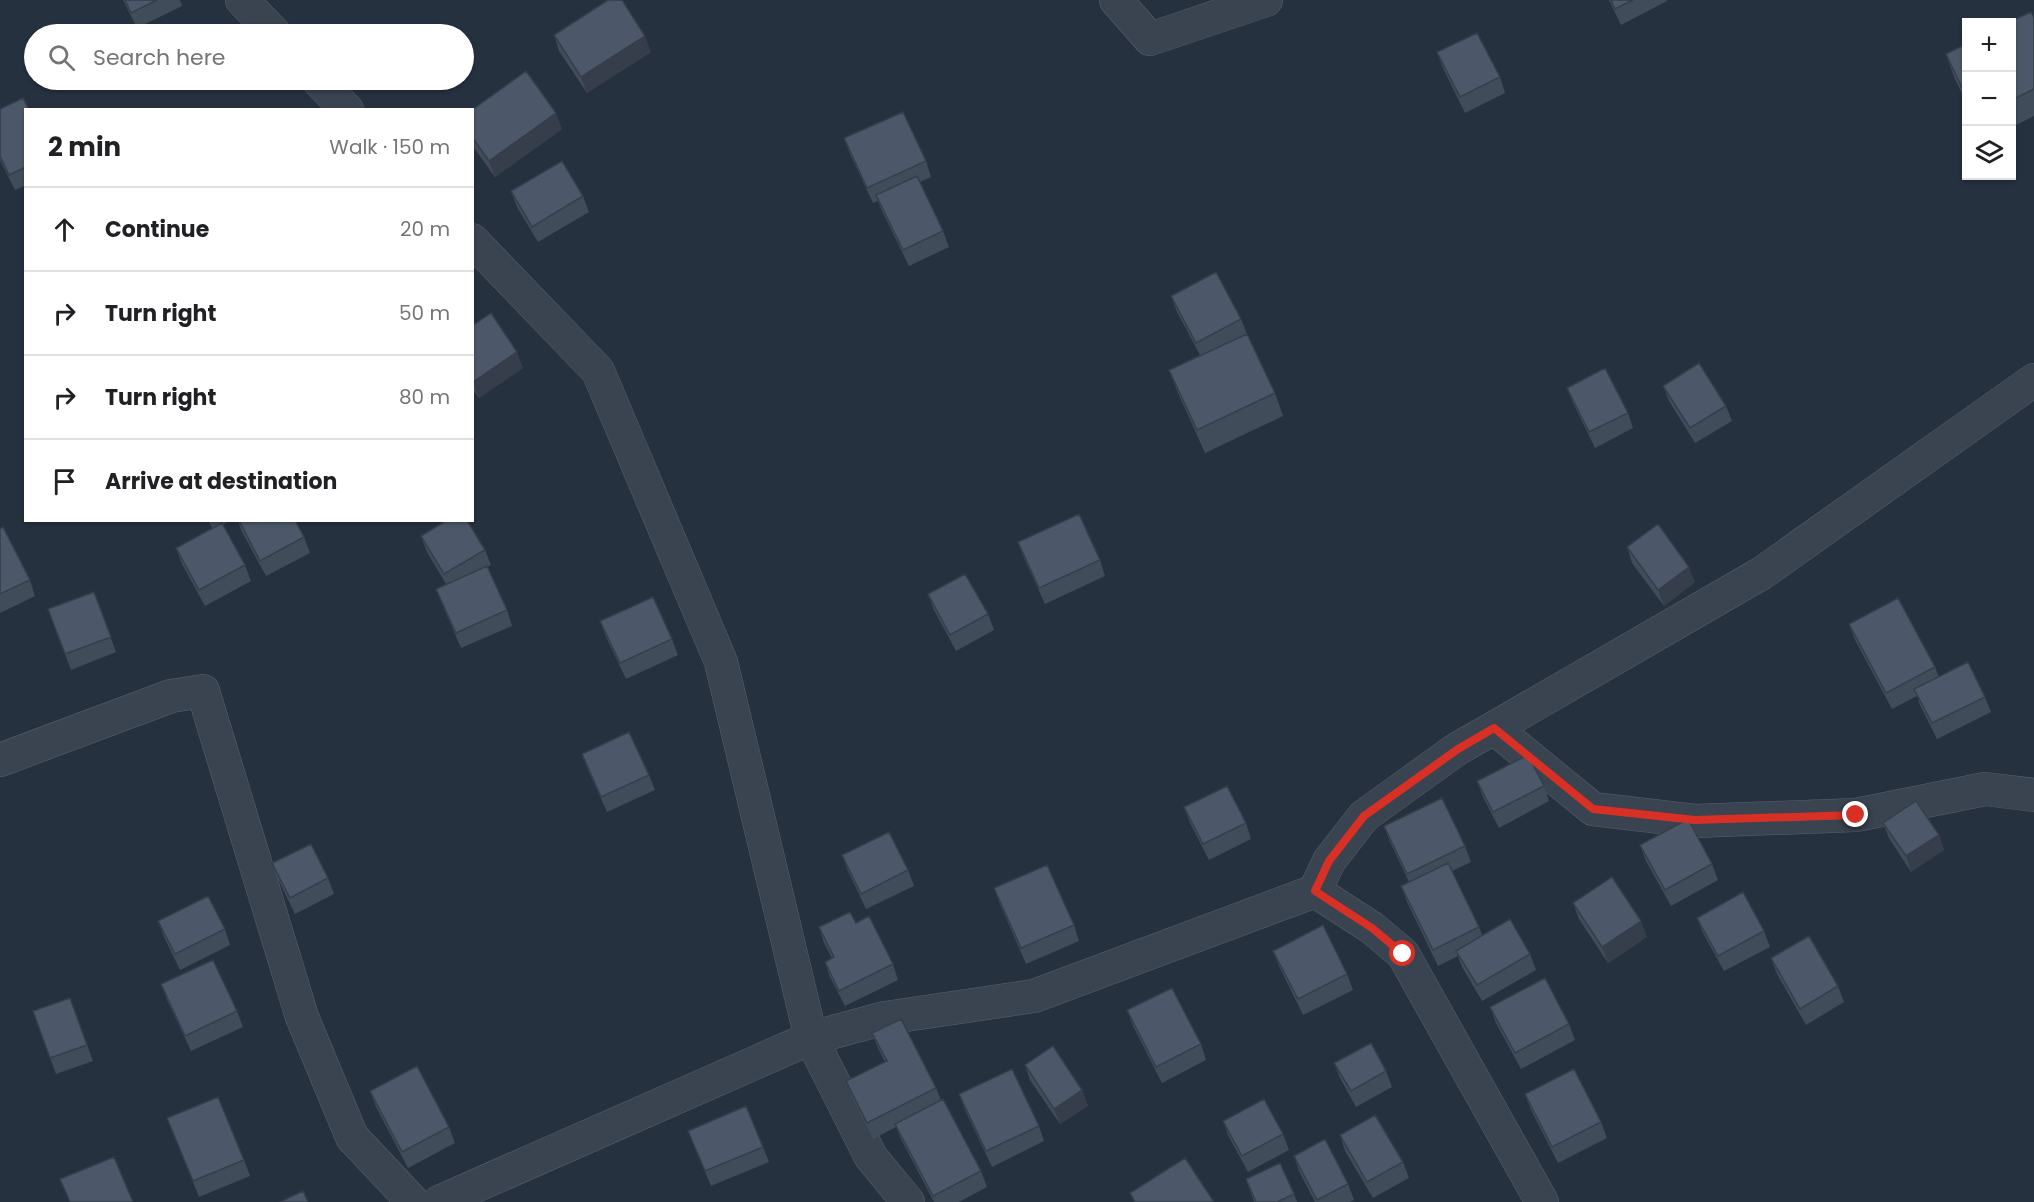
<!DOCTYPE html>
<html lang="en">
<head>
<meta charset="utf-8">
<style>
	body { margin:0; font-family:Poppins,sans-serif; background:#f2f2f2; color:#202124 }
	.controls { position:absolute; right:18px; top:18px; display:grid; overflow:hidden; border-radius:0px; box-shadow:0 2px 4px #0004 }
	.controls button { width:54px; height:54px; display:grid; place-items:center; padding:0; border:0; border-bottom:2px solid #e0e0e0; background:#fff; color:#202124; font:30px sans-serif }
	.stop { position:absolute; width:18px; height:18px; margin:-14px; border:4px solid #d93025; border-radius:50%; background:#fff }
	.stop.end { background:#d93025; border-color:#fff; box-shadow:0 2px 6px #0008 }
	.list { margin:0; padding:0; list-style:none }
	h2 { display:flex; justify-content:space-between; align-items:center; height:78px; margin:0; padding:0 24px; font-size:26px }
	h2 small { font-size:20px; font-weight:400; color:#757577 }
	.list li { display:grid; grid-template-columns:39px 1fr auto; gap:18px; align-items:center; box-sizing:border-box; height:84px; padding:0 24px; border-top:2px solid #e0e0e0 }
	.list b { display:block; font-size:22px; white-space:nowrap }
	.list em { font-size:20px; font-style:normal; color:#757577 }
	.icon { flex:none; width:33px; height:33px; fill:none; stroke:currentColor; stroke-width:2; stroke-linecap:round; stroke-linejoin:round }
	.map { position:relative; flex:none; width:2034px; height:1202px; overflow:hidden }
	.search { position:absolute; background:#fff; box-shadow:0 2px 4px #0004; left:24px; top:24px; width:450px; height:66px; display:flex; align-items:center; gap:15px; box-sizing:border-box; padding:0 21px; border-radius:33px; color:#757577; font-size:22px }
	.panel { position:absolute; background:#fff; box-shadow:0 2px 4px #0004; left:24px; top:108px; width:450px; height:414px; border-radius:0px }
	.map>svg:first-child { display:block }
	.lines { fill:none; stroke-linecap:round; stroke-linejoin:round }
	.street-casing { stroke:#58616d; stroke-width:34 }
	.street { stroke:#3a4350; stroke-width:33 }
	.wall { fill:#414c5a }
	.shaded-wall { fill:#353e4a }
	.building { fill:#4c5869; stroke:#353e4a; stroke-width:1.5 }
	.route { stroke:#d93025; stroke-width:8 }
</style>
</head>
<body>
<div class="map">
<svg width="2034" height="1202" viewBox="0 0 2034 1202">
	<rect width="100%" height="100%" fill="#263140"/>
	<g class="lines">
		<!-- street casing -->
		<g class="street-casing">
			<path id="street" d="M 242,0 L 275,34
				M 1116,0 L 1150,39 L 1266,0
				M 318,80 L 347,110
				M 472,240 L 598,371 L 721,662 L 811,1038 L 871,1157 L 908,1202
				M 1494,728 L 1762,573 L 2034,380
				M 0,760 L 171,696 L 203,691 L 302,1017 L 352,1137 L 413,1202
				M 1315,891 L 1329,861 L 1364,816 L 1457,749 L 1494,728 L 1593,809 L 1695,821 L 1856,815 L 1985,789 L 2034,795
				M 439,1202 L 811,1038 L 885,1018 L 1034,996 L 1315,891 L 1372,928 L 1403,954 L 1542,1202"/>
		</g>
		<!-- street -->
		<use href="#street" class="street"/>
	</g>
	<!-- wall -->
	<path class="wall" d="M 123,0 L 180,0 L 182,6 L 137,28 Z
		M 1609,0 L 1667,0 L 1667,1 L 1621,25 Z
		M 2034,18 L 2034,116 L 2012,127 L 2012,22 Z
		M 554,35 L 651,52 L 587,93 L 559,51 Z
		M 1966,44 L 1966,102 L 1954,77 L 1946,54 Z
		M 1437,52 L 1500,77 L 1505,93 L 1465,113 L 1443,68 Z
		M 0,109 L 26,110 L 26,185 L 15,190 L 0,160 Z
		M 472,110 L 562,129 L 495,177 L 472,145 Z
		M 844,138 L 926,161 L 931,177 L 920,182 L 943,231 L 949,247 L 909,266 L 882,211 L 878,201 L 873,203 L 850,154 Z
		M 511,191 L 583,196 L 589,212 L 538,242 L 517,207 Z
		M 1171,296 L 1241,319 L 1247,334 L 1275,393 L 1283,416 L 1205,453 L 1178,393 L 1169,370 L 1200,355 L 1177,312 Z
		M 472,326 L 523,368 L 479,398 L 472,388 Z
		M 1663,386 L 1726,406 L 1732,421 L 1695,443 L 1669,401 Z
		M 1567,388 L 1628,413 L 1633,428 L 1595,448 L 1573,403 Z
		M 208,520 L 230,520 L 223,525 L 245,565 L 251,581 L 205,606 L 182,564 L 176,548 L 212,528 Z
		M 238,520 L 295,520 L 304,537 L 310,553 L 266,576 L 241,530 Z
		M 0,529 L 30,580 L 35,596 L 0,613 Z
		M 421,536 L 485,550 L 491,565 L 487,567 L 507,610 L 512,626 L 461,648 L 442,604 L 436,589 L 446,584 L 427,552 Z
		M 1018,542 L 1100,560 L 1105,576 L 1045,604 L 1024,558 Z
		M 1627,547 L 1695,582 L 1664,606 L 1632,563 Z
		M 94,592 L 116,652 L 71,670 L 48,609 Z
		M 928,594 L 988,614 L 994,630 L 956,651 L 934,610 Z
		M 600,621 L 672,639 L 678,655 L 626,679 L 606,637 Z
		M 1849,624 L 1935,667 L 1939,677 L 1985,697 L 1991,712 L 1937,739 L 1920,705 L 1917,696 L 1892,709 L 1855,640 Z
		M 582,754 L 649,775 L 655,790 L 607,812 L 588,770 Z
		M 1477,781 L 1544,786 L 1549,801 L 1499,828 L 1483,797 Z
		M 1184,807 L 1246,823 L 1251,839 L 1209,860 L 1190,823 Z
		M 1883,823 L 1939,835 L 1944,850 L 1911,872 L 1889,838 Z
		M 1384,826 L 1465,846 L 1471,862 L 1452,871 L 1479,927 L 1482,935 L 1530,954 L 1536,970 L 1482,1001 L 1462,967 L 1458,956 L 1438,966 L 1407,902 L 1401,886 L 1409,882 L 1390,842 Z
		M 1640,845 L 1712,864 L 1718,880 L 1671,906 L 1646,861 Z
		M 842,855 L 908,870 L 914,886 L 866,909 L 848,871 Z
		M 272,863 L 328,878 L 334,894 L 295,914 L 278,879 Z
		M 994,888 L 1074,925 L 1079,941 L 1026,964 L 1000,904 Z
		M 1573,903 L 1647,937 L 1608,963 L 1579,919 Z
		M 1697,918 L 1764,931 L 1770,947 L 1724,971 L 1703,933 Z
		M 158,921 L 225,929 L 230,945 L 180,970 L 164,937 Z
		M 856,923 L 893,964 L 898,980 L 845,1006 L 830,977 L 825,962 L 832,958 L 824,943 L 819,927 Z
		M 1273,951 L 1347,974 L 1353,990 L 1303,1015 L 1279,966 Z
		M 1771,958 L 1838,986 L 1844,1002 L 1806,1025 L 1777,974 Z
		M 161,984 L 237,1011 L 243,1027 L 191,1051 L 167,1000 Z
		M 70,998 L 93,1061 L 56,1074 L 33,1011 Z
		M 1490,1007 L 1569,1024 L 1575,1040 L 1521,1069 L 1496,1023 Z
		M 1127,1010 L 1201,1044 L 1206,1060 L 1162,1083 L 1133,1026 Z
		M 872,1033 L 936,1088 L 941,1100 L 981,1171 L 987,1187 L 959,1202 L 934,1202 L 901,1139 L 896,1127 L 873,1139 L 852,1097 L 846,1081 L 885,1062 L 878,1048 Z
		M 1334,1063 L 1386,1071 L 1392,1087 L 1356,1107 L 1340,1078 Z
		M 1025,1065 L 1082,1090 L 1088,1106 L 1060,1124 L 1030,1080 Z
		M 370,1091 L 449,1127 L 455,1143 L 408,1168 L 376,1107 Z
		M 959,1094 L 1039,1126 L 1044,1141 L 992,1167 L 965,1110 Z
		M 1525,1094 L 1601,1122 L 1607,1138 L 1558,1163 L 1531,1110 Z
		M 167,1118 L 244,1160 L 250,1176 L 199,1197 Z
		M 1223,1121 L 1283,1134 L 1289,1150 L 1248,1172 L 1229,1137 Z
		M 688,1131 L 763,1147 L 769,1162 L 711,1186 Z
		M 1340,1135 L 1403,1162 L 1409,1178 L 1373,1198 L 1345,1151 Z
		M 1294,1156 L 1348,1184 L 1354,1200 L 1349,1202 L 1315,1202 L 1299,1171 Z
		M 1246,1179 L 1294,1194 L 1297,1202 L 1254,1202 Z"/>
	<!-- shaded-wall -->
	<path class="shaded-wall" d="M 645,36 L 651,52 L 587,93 L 581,77 Z
		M 556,113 L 562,129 L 495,177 L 489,161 Z
		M 517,352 L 523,368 L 479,398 L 473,382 Z
		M 1689,567 L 1695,582 L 1664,606 L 1658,590 Z
		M 1939,835 L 1944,850 L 1911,872 L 1906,856 Z
		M 1641,921 L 1647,937 L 1608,963 L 1602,947 Z
		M 1082,1090 L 1088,1106 L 1060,1124 L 1054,1109 Z"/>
	<!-- building -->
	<path class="building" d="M 125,0 L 157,0 L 131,13 Z
		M 608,0 L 622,0 L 645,36 L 581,77 L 554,35 Z
		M 1611,0 L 1633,0 L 1615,9 Z
		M 2031,12 L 2034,18 L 2034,89 L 2012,100 L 2012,22 L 2009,22 Z
		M 1477,33 L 1500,77 L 1460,97 L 1437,52 Z
		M 1966,44 L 1966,96 L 1946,54 Z
		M 526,71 L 556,113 L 489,161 L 472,137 L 472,110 Z
		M 23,98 L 29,110 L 26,110 L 26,167 L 9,175 L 0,156 L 0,109 Z
		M 903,112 L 926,161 L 867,188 L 844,138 Z
		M 562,161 L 583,196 L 532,227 L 511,191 Z
		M 917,176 L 943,231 L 903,250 L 876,195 Z
		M 1216,272 L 1241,319 L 1196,343 L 1171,296 Z
		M 491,313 L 517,352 L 473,382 L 472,380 L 472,326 Z
		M 1247,334 L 1275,393 L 1197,430 L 1169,370 Z
		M 1699,363 L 1726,406 L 1690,428 L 1663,386 Z
		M 1605,368 L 1628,413 L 1589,432 L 1567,388 Z
		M 1079,514 L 1100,560 L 1039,588 L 1018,542 Z
		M 239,520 L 295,520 L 304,537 L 260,561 Z
		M 447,520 L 467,520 L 485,550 L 444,574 L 421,536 Z
		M 222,523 L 245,565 L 199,590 L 176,548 Z
		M 1658,524 L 1689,567 L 1658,590 L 1627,547 Z
		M 3,527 L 30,580 L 0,594 L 0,529 Z
		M 487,566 L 507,610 L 456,633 L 436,589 Z
		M 965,574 L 988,614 L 950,635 L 928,594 Z
		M 94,592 L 111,637 L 65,654 L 48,609 Z
		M 653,597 L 672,639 L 620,663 L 600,621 Z
		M 1898,598 L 1935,667 L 1886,693 L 1849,624 Z
		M 1968,662 L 1985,697 L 1932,723 L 1914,689 Z
		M 629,732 L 649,775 L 601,797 L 582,754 Z
		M 1528,755 L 1544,786 L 1493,812 L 1477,781 Z
		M 1227,786 L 1246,823 L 1203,844 L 1184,807 Z
		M 1442,798 L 1465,846 L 1407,874 L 1384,826 Z
		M 1916,801 L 1939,835 L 1906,856 L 1883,823 Z
		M 1688,819 L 1712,864 L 1665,890 L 1640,845 Z
		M 889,832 L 908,870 L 861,894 L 842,855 Z
		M 311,844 L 328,878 L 290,898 L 272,863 Z
		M 1448,863 L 1479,927 L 1433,950 L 1401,886 Z
		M 1047,865 L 1074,925 L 1021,948 L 994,888 Z
		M 1612,877 L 1641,921 L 1602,947 L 1573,903 Z
		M 1743,892 L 1764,931 L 1718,956 L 1697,918 Z
		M 208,896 L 225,929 L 175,954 L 158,921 Z
		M 850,912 L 856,923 L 869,916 L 893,964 L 839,991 L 825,962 L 834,957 L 819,927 Z
		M 1510,919 L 1530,954 L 1477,985 L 1456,951 Z
		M 1323,925 L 1347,974 L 1298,999 L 1273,951 Z
		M 1809,936 L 1838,986 L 1800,1009 L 1771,958 Z
		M 213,960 L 237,1011 L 185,1036 L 161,984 Z
		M 1545,978 L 1569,1024 L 1515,1053 L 1490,1007 Z
		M 1172,988 L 1201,1044 L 1156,1067 L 1127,1010 Z
		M 70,998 L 87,1045 L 50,1058 L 33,1011 Z
		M 901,1019 L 936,1088 L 867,1123 L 846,1081 L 887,1061 L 872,1033 Z
		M 1371,1043 L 1386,1071 L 1351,1091 L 1334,1063 Z
		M 1053,1046 L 1082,1090 L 1054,1109 L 1025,1065 Z
		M 417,1066 L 449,1127 L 402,1152 L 370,1091 Z
		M 1012,1069 L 1039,1126 L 986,1151 L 959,1094 Z
		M 1574,1069 L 1601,1122 L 1552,1147 L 1525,1094 Z
		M 218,1097 L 244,1160 L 193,1181 L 167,1118 Z
		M 943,1099 L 981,1171 L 933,1196 L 895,1124 Z
		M 1264,1099 L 1283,1134 L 1242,1156 L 1223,1121 Z
		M 746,1106 L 763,1147 L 705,1171 L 688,1131 Z
		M 1375,1115 L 1403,1162 L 1367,1182 L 1340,1135 Z
		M 1325,1139 L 1348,1184 L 1317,1200 L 1294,1156 Z
		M 114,1157 L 133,1202 L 70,1202 L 60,1179 Z
		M 1185,1158 L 1214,1202 L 1135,1202 L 1130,1193 Z
		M 1280,1163 L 1294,1194 L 1277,1202 L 1256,1202 L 1246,1179 Z
		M 303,1191 L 308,1202 L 280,1202 Z"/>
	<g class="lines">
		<!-- route -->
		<path class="route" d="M 1403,954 L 1372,928 L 1315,891 L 1329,861 L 1364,816 L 1458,749 L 1494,728 L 1593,809 L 1695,820 L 1856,815"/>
	</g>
</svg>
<div class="controls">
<button>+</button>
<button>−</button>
<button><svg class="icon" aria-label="layers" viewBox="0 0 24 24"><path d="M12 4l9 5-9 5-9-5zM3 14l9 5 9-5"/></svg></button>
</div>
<div class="stop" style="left:1403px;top:954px"></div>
<div class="stop end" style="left:1856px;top:815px"></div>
<div class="search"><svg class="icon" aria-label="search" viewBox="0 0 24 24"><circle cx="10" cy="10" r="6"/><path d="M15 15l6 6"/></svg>Search here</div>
<section class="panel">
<h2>2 min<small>Walk · 150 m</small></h2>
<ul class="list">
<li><svg class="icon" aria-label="ahead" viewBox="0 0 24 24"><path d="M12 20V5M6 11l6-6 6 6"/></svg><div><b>Continue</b></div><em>20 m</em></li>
<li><svg class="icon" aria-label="right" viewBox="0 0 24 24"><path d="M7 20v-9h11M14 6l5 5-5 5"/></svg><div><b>Turn right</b></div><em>50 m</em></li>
<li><svg class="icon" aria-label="right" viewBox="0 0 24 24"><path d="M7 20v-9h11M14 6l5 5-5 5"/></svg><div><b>Turn right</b></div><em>80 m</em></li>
<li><svg class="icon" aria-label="arrive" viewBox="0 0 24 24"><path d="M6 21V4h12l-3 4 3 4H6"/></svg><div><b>Arrive at destination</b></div></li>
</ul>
</section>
</div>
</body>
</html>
